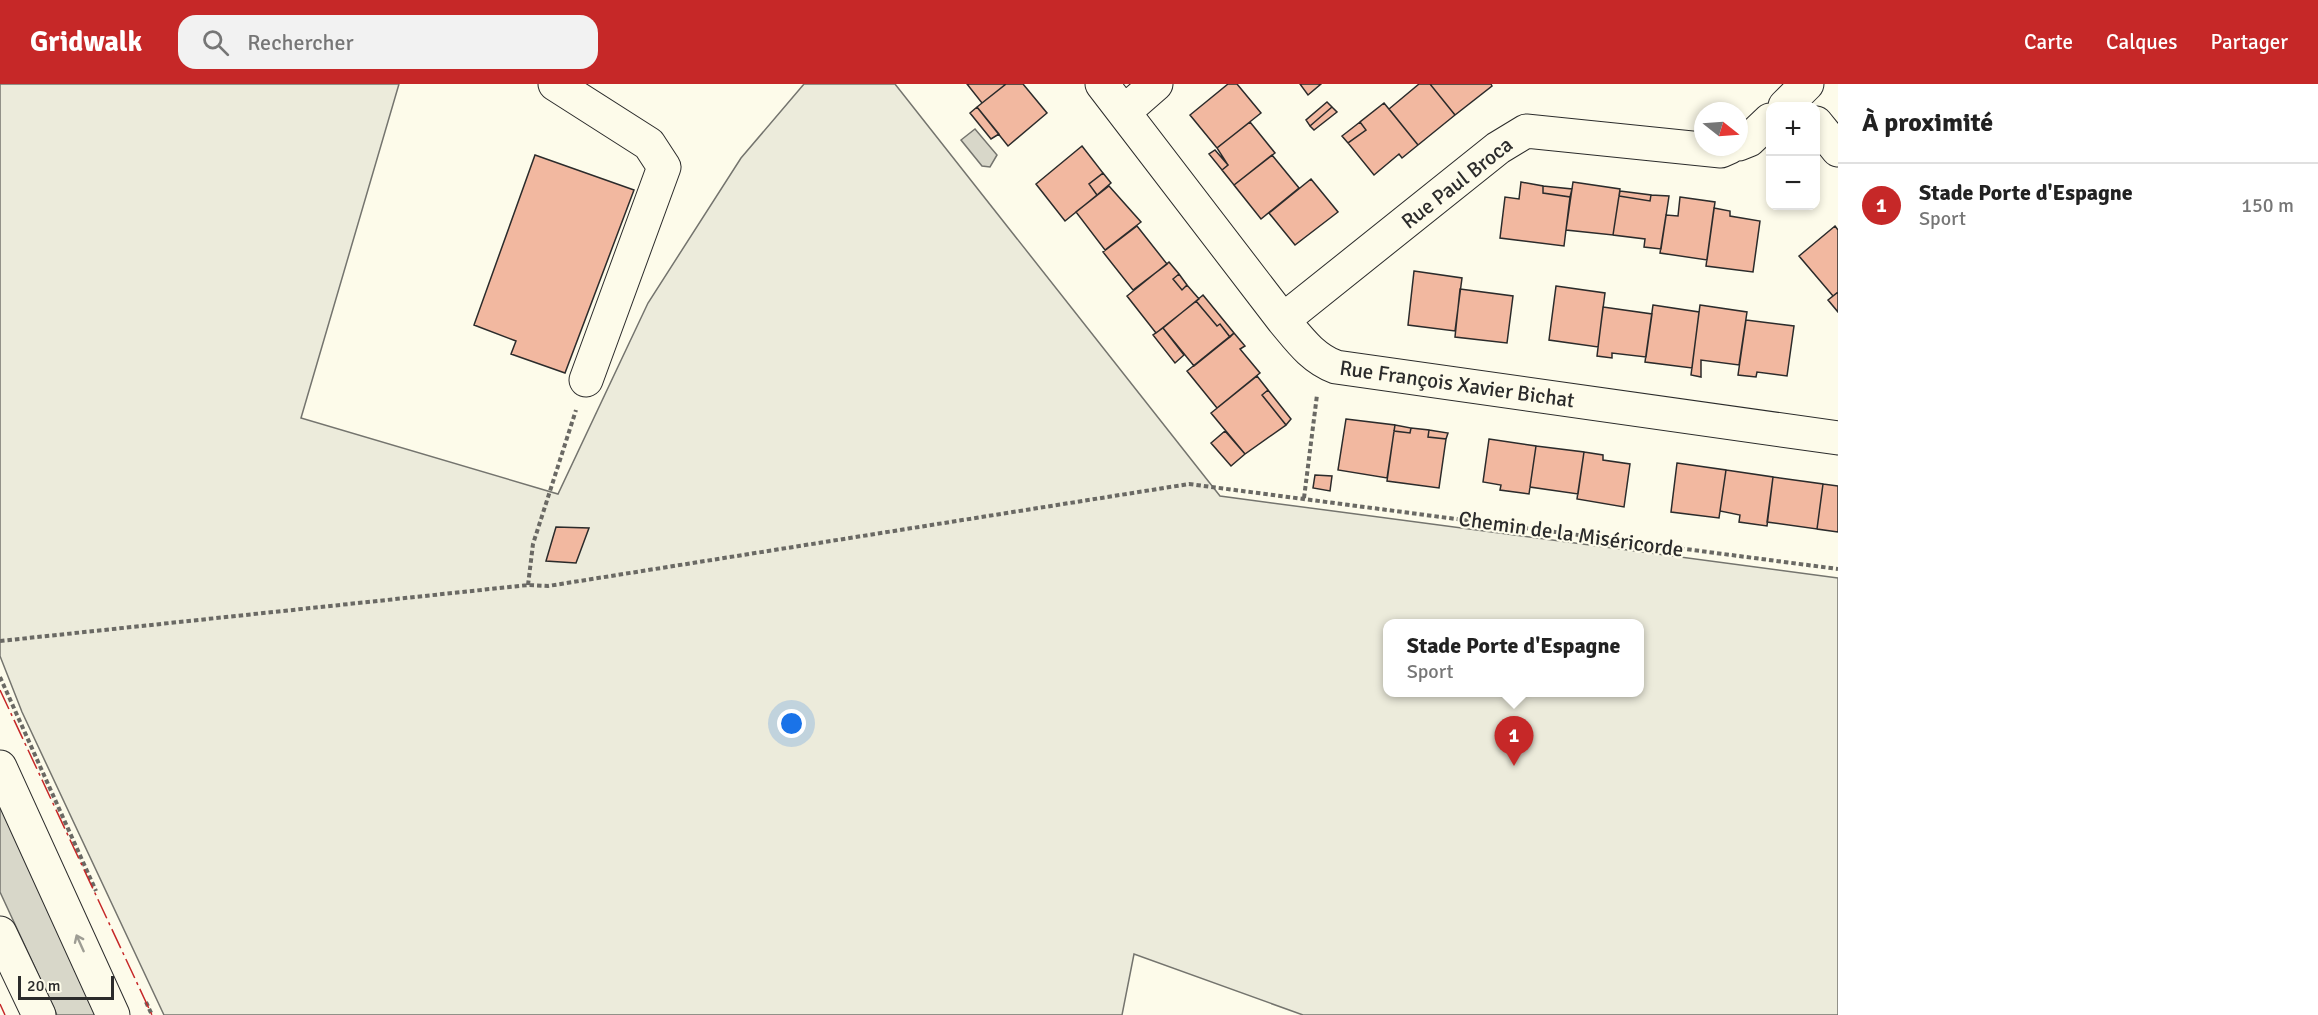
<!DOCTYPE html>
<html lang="fr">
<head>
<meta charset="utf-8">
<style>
	body { margin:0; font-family:Signika,sans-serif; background:#f2f2f2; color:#222 }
	.controls { position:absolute; right:18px; top:18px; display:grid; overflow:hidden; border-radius:12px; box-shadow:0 3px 9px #0003 }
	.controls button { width:54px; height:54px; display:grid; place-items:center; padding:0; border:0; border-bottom:2px solid #e0e0e0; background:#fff; color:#222; font:30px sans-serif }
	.compass { position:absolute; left:1694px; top:18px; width:54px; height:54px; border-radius:50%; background:#fff; box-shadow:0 3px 9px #0003; rotate:107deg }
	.scale { position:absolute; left:18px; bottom:15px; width:96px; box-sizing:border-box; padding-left:6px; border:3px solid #2b2b2b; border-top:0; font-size:16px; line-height:21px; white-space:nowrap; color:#2b2b2b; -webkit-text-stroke:4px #fdfbea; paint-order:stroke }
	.you { position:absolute; left:792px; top:640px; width:21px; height:21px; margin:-15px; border:4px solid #fff; border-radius:50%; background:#1a73e8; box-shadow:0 0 0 9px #1a73e833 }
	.badge { display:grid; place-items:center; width:39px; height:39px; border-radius:50%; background:#c62828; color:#fff; font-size:20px; font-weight:700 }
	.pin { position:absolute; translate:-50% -50px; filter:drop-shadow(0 2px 3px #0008) }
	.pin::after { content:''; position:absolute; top:32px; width:21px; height:18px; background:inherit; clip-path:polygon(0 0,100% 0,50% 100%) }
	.popup { position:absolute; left:1383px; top:535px; width:261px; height:78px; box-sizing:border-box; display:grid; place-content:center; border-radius:12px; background:#fff; filter:drop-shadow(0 2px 4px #0005); font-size:20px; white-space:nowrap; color:#767676 }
	.popup b { font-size:22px; color:#222 }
	.popup::after { content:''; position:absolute; left:50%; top:100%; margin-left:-12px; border:12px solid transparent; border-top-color:#fff }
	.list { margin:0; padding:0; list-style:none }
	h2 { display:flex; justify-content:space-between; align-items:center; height:78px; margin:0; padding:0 24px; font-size:26px }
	h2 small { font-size:20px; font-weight:400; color:#767676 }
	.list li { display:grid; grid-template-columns:39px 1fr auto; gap:18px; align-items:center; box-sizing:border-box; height:84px; padding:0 24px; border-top:2px solid #e0e0e0 }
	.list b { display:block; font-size:22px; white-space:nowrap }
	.list p { margin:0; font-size:20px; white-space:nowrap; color:#767676 }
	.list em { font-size:20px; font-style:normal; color:#767676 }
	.icon { flex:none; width:33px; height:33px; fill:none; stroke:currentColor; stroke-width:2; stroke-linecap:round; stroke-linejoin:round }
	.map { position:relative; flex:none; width:1838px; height:931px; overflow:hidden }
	header { display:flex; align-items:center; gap:36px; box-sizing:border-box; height:84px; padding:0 30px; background:#c62828; color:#fff }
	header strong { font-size:28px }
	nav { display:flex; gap:33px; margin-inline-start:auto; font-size:21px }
	.search { width:420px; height:54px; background:#f2f2f2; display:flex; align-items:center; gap:15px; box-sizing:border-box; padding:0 21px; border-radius:18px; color:#767676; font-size:22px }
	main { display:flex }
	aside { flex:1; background:#fff }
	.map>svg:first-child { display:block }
	.green { fill:#ecebdb; stroke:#74746e; stroke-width:1.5; fill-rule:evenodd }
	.water { fill:#d8d7c9; stroke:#74746e; stroke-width:1.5 }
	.building { fill:#f2b8a0; stroke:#2b2b2b; stroke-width:1.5 }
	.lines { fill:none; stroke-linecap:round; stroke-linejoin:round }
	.minor-casing { stroke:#2b2b2b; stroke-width:35 }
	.path { stroke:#6a6964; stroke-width:4; stroke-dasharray:4.5 3; stroke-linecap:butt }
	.minor { stroke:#fdfbea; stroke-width:33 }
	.power { stroke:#c62828; stroke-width:1.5; stroke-dasharray:21 4.5 3 4.5; stroke-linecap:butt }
	.oneway { stroke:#9e9d94 }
	.labels { text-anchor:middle; stroke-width:4.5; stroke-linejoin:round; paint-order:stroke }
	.street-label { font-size:21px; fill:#2b2b2b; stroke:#fdfbea }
</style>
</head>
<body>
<header>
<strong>Gridwalk</strong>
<div class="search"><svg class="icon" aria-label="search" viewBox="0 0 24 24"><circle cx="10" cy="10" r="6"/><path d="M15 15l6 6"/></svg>Rechercher</div>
<nav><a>Carte</a><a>Calques</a><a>Partager</a></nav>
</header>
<main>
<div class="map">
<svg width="1838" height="931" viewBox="0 0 1838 931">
	<rect width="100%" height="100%" fill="#fdfbea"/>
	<!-- green -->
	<path class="green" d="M 0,0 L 399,0 L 301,334 L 558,410 L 648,219 L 741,74 L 804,0 L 895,0 L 1220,412 L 1838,494 L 1838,931 L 1303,931 L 1134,870 L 1122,931 L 164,931 L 22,628 L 0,572 ZM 1388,540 L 1640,540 L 1640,608 L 1388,608 Z"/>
	<!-- water -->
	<path class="water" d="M 975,45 L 997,71 L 990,83 L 982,82 L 961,56 Z
		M 0,707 L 104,931 L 57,931 L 0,808 Z"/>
	<!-- building -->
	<path class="building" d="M 967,0 L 1006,0 L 982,19 Z
		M 1006,0 L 1023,0 L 1047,29 L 1008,62 L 977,23 Z
		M 1228,0 L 1237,0 L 1261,29 L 1217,64 L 1190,31 Z
		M 1300,0 L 1321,0 L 1308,11 Z
		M 1419,0 L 1430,0 L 1455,31 L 1418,61 L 1389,25 Z
		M 1430,0 L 1491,0 L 1492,2 L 1455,31 Z
		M 1327,18 L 1332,23 L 1310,42 L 1306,36 Z
		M 1384,19 L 1418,61 L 1402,74 L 1399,70 L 1374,91 L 1348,59 L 1366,46 L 1360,38 Z
		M 977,23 L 999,50 L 991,55 L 970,29 Z
		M 1332,23 L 1337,28 L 1314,46 L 1310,42 Z
		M 1250,38 L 1275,69 L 1234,101 L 1222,86 L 1228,81 L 1217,64 Z
		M 1360,38 L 1366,46 L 1348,59 L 1342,52 Z
		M 1082,62 L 1103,89 L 1089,100 L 1097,111 L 1065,137 L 1036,100 Z
		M 1215,66 L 1228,81 L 1222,86 L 1209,70 Z
		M 535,71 L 634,106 L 565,289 L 511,270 L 516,257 L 474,241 Z
		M 1272,71 L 1299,104 L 1261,135 L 1234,101 Z
		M 1103,89 L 1111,99 L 1097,111 L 1089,100 Z
		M 1311,95 L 1338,128 L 1295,161 L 1269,129 Z
		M 1521,98 L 1543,102 L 1543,109 L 1570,113 L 1564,162 L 1500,154 L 1505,113 L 1519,115 Z
		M 1573,98 L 1620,105 L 1613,151 L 1566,146 Z
		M 1109,102 L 1141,138 L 1105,166 L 1076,128 Z
		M 1543,102 L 1572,105 L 1570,113 L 1543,109 Z
		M 1620,107 L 1651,111 L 1650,117 L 1619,112 Z
		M 1651,111 L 1669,112 L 1661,165 L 1644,163 L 1645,155 L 1613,151 L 1619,112 L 1650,117 Z
		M 1680,113 L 1715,118 L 1707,176 L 1660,169 L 1666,131 L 1678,132 Z
		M 1714,124 L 1730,127 L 1730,132 L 1760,137 L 1753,188 L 1706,182 Z
		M 1137,142 L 1167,180 L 1133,206 L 1103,168 Z
		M 1835,142 L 1838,146 L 1838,208 L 1833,212 L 1799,172 Z
		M 1169,178 L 1179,190 L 1173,195 L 1182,206 L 1187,201 L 1199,215 L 1156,249 L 1127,212 Z
		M 1414,187 L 1462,194 L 1455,247 L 1408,241 Z
		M 1179,190 L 1187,201 L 1182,206 L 1173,195 Z
		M 1556,202 L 1605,209 L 1598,263 L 1549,256 Z
		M 1460,205 L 1513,212 L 1507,259 L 1455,253 Z
		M 1838,208 L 1838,228 L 1828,216 Z
		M 1203,211 L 1234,249 L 1230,253 L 1220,240 L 1217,242 L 1196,217 Z
		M 1196,217 L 1217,242 L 1220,240 L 1230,253 L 1194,282 L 1163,244 Z
		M 1653,221 L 1699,228 L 1692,284 L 1645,278 Z
		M 1700,221 L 1747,228 L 1739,281 L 1701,276 L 1701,293 L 1691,291 Z
		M 1603,223 L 1652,230 L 1646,273 L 1612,269 L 1612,274 L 1597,272 Z
		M 1746,236 L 1794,242 L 1787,292 L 1757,288 L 1756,293 L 1738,291 Z
		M 1163,244 L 1184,271 L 1175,279 L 1153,251 Z
		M 1234,249 L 1245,262 L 1240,265 L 1260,289 L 1217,324 L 1187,287 Z
		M 1257,292 L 1268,306 L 1262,311 L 1286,341 L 1245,370 L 1211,329 Z
		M 1268,306 L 1291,335 L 1286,341 L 1262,311 Z
		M 1346,335 L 1395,341 L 1387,394 L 1338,386 Z
		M 1395,341 L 1411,344 L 1410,349 L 1394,347 Z
		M 1411,344 L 1429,346 L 1428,353 L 1446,355 L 1439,404 L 1387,397 L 1394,347 L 1410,349 Z
		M 1429,346 L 1448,349 L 1446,355 L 1428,353 Z
		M 1225,347 L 1245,370 L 1231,382 L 1211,359 Z
		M 1489,355 L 1536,362 L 1529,410 L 1500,406 L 1501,401 L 1483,398 Z
		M 1536,362 L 1584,368 L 1578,410 L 1530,403 Z
		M 1584,368 L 1603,371 L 1603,376 L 1630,380 L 1624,423 L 1577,415 Z
		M 1677,379 L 1726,386 L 1719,434 L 1671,428 Z
		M 1726,386 L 1773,393 L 1767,442 L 1739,438 L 1740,431 L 1720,427 Z
		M 1315,391 L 1332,392 L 1330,407 L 1313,404 Z
		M 1773,393 L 1823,400 L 1817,445 L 1767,438 Z
		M 1823,400 L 1838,402 L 1838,448 L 1817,445 Z
		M 556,443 L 589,444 L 576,479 L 546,477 Z"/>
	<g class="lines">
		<!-- minor casing -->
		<g class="minor-casing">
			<path id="minor" d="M 555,0 L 649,60 L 664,83 L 586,296
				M 1102,0 L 1283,236 C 1299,255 1312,274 1336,283 L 1838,354
				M 1785,22 L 1807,0
				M 1124,28 L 1156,0
				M 1816,39 L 1838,66
				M 1739,60 L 1749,56 L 1770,36
				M 1283,236 L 1498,64 L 1526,47 L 1721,67 L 1730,63
				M 0,683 L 113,931
				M 0,849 L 39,931"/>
		</g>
		<!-- path -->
		<path class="path" d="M 1304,414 L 1317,311
			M 528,501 L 533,460 L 576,326
			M 0,557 L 528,501 L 548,502 L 1189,400 L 1838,485
			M 0,593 L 96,807
			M 146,918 L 152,931"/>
		<!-- minor -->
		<use href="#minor" class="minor"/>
		<!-- power -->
		<path class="power" d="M 0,606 L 152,931
			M 0,920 L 5,931"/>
	</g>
	<!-- one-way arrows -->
	<defs><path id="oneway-shaft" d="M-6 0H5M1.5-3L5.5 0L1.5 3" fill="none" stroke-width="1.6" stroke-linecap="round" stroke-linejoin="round" transform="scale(1.5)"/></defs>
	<use class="oneway" href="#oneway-shaft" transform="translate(80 859) rotate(-114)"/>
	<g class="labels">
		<!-- street labels -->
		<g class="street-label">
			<text transform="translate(1457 99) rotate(-38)" y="7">Rue Paul Broca</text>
			<text transform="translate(1457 300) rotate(8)" y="7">Rue François Xavier Bichat</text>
			<text transform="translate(1571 450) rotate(8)" y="7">Chemin de la Miséricorde</text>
		</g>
	</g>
</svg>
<div class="controls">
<button>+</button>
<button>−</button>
</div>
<svg class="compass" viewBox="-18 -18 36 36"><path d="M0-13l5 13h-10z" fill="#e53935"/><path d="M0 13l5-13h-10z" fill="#767676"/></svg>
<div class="scale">20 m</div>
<div class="you"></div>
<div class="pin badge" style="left:1514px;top:682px">1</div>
<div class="popup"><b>Stade Porte d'Espagne</b>Sport</div>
</div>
<aside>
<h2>À proximité<small></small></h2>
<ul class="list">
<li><span class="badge">1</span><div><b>Stade Porte d'Espagne</b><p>Sport</p></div><em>150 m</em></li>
</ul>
</aside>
</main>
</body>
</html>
